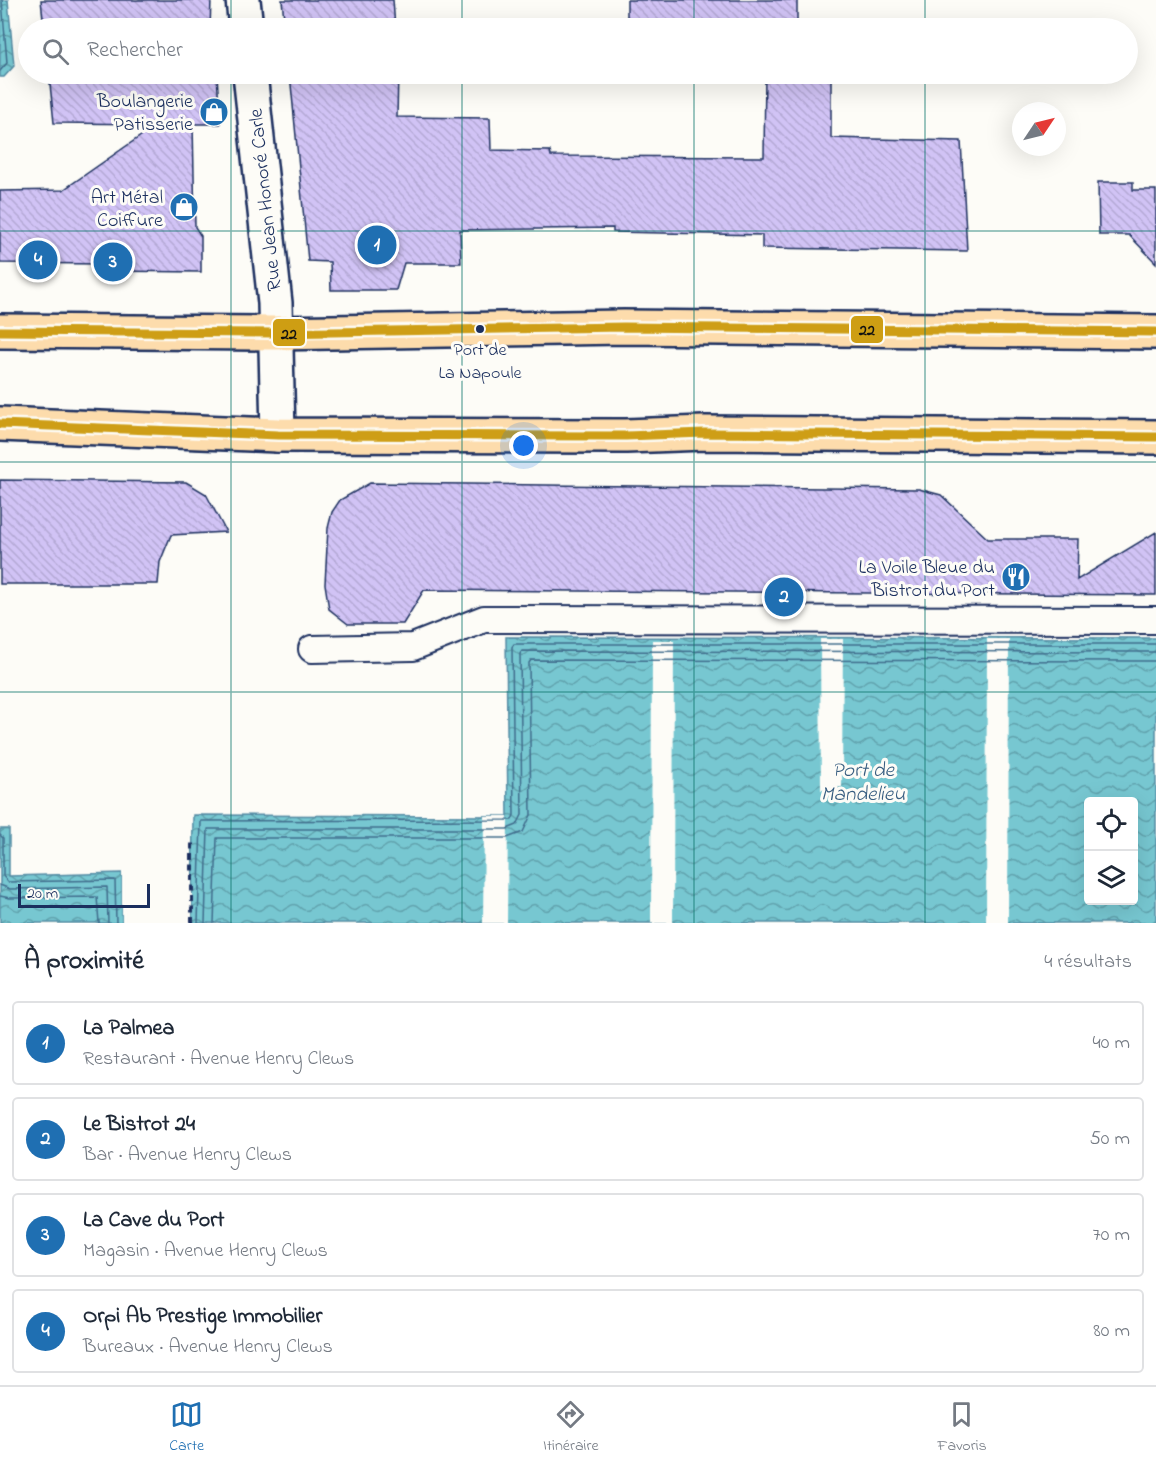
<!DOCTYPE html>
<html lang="fr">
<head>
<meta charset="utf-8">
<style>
	body { margin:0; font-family:"Indie Flower",sans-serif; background:#f6f6f7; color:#1f2937 }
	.controls { position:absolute; right:18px; bottom:18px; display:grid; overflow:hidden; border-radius:6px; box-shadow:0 6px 24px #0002 }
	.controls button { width:54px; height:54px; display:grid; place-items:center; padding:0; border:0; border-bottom:2px solid #e0e1e3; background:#fff; color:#1f2937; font:30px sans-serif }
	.compass { position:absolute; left:1012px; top:102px; width:54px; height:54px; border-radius:50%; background:#fff; box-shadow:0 6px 24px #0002; rotate:55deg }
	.scale { position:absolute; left:18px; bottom:15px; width:132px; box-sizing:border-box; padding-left:6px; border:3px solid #1b2f5e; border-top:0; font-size:16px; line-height:21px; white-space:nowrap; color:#1b2f5e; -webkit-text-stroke:4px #fdfcf7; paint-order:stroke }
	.you { position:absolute; left:524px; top:446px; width:21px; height:21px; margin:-15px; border:4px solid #fff; border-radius:50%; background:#1a73e8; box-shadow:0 0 0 9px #1a73e833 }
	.badge { display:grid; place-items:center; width:39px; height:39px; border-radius:50%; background:#1f6fb2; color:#fff; font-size:20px; font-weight:700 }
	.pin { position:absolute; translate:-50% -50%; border:3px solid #fff; box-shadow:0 2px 6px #0006 }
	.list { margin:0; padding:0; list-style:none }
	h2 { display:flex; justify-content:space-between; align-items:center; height:78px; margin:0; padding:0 24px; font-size:26px }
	h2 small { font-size:20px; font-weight:400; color:#747a83 }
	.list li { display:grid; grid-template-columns:39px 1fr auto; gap:18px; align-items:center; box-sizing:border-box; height:84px; margin:0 12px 12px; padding:0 12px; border:2px solid #e0e1e3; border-radius:6px }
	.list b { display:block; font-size:22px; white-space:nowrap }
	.list p { margin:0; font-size:20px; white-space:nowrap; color:#747a83 }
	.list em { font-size:20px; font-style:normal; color:#747a83 }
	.icon { flex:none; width:33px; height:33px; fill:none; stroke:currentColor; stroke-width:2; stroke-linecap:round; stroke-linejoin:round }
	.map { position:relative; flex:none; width:1156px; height:923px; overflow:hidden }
	.search { position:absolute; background:#fff; box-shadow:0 6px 24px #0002; left:18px; right:18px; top:18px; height:66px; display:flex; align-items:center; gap:15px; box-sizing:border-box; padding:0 21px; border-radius:33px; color:#747a83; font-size:22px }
	.sheet { height:462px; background:#fff }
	nav { display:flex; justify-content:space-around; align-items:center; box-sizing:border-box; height:84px; border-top:2px solid #e0e1e3; background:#fff; font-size:16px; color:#747a83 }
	nav a { display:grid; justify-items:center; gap:3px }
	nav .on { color:#1f6fb2 }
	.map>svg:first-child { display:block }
	.water { fill:url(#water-waves); stroke:#528aa3; stroke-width:1.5; fill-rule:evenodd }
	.pier { fill:#fdfcf7 }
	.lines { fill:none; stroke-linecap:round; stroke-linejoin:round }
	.shore { stroke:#406c8c; stroke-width:1.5 }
	.building { fill:url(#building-back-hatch); stroke:#1b2f5e; stroke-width:1.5 }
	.lane-casing { stroke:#1b2f5e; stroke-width:30 }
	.street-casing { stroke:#1b2f5e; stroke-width:38 }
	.primary-casing { stroke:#1b2f5e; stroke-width:38 }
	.path { stroke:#1b2f5e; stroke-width:4; stroke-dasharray:6 4.5; stroke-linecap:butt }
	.lane { stroke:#fdfcf7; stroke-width:26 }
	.street { stroke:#fdfcf7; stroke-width:33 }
	.primary { stroke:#fddcac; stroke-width:33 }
	.bus-1-casing { stroke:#fdfcf7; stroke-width:14 }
	.bus-1 { stroke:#ce9e13; stroke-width:9 }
	.grid { fill:none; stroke:#0f766e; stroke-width:1.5; stroke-opacity:0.55 }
	.bus-dot { fill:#1b2f5e; stroke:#fdfcf7; stroke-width:2 }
	.labels { text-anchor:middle; stroke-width:6; stroke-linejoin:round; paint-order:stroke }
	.bus-label { font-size:18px; fill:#1b2f5e; stroke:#fdfcf7 }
	.poi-label { font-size:20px; fill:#1b2f5e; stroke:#fdfcf7; text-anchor:end }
	.street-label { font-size:20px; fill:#1b2f5e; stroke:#fdfcf7 }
	.water-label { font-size:21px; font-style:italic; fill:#375d80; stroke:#fdfcf7 }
	.line-badge { stroke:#fdfcf7; stroke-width:2 }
	.pale-badge-label { font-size:16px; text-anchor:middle; font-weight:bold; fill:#111 }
</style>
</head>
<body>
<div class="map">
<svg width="1156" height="923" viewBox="0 0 1156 923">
	<defs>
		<pattern id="water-waves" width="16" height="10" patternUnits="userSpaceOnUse" patternTransform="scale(1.5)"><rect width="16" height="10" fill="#77c7d1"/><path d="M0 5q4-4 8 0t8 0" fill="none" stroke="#61a2ad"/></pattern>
		<pattern id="building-back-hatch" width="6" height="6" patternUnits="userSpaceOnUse" patternTransform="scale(1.5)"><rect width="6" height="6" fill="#d1c3f5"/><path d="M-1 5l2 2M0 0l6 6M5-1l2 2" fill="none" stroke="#b3a8d4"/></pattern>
	</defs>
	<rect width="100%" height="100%" fill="#fdfcf7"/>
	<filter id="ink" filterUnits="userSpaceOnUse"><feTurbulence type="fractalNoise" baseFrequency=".0167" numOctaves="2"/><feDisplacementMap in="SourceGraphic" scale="12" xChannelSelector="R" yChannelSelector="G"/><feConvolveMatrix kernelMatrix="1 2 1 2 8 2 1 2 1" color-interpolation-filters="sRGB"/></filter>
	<g filter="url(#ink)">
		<!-- water -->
		<path class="water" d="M 0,0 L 8,0 L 14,66 L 4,77 L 0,77 Z
			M 506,637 L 1156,638 L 1156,923 L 192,923 L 193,815 L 508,816 ZM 1088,802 L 1134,802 L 1134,900 L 1088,900 Z
			M 0,829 L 9,829 L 9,876 L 122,873 L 122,923 L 0,923 Z"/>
		<!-- pier -->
		<path class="pier" d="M 820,639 L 843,639 L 842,787 L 821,790 Z
			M 987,639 L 1009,639 L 1008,923 L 986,923 Z
			M 652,640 L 674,640 L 673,923 L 651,923 Z
			M 484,816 L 508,816 L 507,923 L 483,923 Z
			M 189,840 L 192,840 L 192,923 L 189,923 Z
			M 122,870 L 125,873 L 125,923 L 122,923 Z"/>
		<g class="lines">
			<!-- shore -->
			<path class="shore" d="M 0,71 L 7,63 L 2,0
				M 0,835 L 3,838 L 3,876 L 8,882 L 115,880 L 116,923
				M 0,885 L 10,889 L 107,887 L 108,923
				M 0,896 L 10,898 L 97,897 L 99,923
				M 198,923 L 201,821 L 512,820 L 514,815 L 512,647 L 514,644 L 1156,644
				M 205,923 L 208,829 L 507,829 L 517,825 L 522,815 L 520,654 L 522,651 L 1156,652
				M 214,923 L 217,838 L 507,838 L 523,832 L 531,815 L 529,663 L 531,660 L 1156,661"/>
		</g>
		<!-- building -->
		<path class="building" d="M 41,0 L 211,0 L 210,28 L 44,28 Z
			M 282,0 L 393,0 L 395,28 L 285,28 Z
			M 627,0 L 797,0 L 797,28 L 627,28 Z
			M 49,74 L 217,74 L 220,124 L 193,124 L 195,227 L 201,236 L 201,272 L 107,271 L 103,264 L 0,263 L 0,191 L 63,190 L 158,124 L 54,123 Z
			M 290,74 L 398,74 L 397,117 L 490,118 L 491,150 L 550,151 L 551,156 L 764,157 L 765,75 L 831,76 L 831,138 L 961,141 L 967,251 L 762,248 L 762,235 L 613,232 L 613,228 L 460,230 L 461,263 L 404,263 L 396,290 L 331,290 L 330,262 L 308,261 Z
			M 1098,182 L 1133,182 L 1133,190 L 1156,190 L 1156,263 L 1129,235 L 1099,235 Z
			M 0,480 L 186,482 L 206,494 L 226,532 L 171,535 L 160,562 L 158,584 L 0,584 Z
			M 370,483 L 919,489 L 941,495 L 988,539 L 1078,539 L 1077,580 L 1156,532 L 1156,595 L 424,590 L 403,624 L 348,624 L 329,609 L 325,584 L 328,528 L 332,512 L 340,500 Z"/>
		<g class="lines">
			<!-- lane casing -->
			<g class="lane-casing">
				<path id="lane" d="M 312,649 L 413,647 L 484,619 L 1156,620"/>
			</g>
			<!-- street casing -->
			<g class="street-casing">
				<path id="street" d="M 243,0 L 246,28
					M 250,74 L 275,303 L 278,435"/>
			</g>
			<!-- primary casing -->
			<g class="primary-casing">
				<path id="primary" d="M 0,331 L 275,333 L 624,327 L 1156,332
					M 0,424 L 278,435 L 626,436 L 704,433 L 1156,437"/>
			</g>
			<!-- path -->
			<path class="path" d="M 192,923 L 192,840"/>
			<!-- lane -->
			<use href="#lane" class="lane"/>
			<!-- street -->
			<use href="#street" class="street"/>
			<!-- primary -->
			<use href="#primary" class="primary"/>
			<!-- bus-1 casing -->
			<g class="bus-1-casing">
				<path id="bus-1" d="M 0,331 L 275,333 L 624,327 L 1156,332
					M 0,424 L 278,435 L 626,436 L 704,433 L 1156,437"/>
			</g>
			<!-- bus-1 -->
			<use href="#bus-1" class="bus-1"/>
		</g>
	</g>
	<!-- grid -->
	<path class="grid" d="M 231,0 L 231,28M 462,0 L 462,28M 694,0 L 694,28M 925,0 L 925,28M 231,74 L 231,923M 462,74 L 462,923M 694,74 L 694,923M 925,74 L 925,923M 0,231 L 1156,231M 0,462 L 1156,462M 0,692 L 1156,692"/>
	<!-- icons -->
	<defs>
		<g id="shop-disc" transform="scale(1.5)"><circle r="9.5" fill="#1f6fb2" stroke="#fdfcf7"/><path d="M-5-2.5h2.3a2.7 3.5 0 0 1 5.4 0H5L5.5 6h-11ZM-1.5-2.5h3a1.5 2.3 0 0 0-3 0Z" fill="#fff"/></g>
		<g id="restaurant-disc" transform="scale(1.5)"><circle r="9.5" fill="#1f6fb2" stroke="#fdfcf7"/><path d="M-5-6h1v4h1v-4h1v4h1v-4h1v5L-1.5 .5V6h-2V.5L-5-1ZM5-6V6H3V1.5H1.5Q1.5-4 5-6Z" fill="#fff"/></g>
	</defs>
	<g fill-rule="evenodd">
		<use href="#shop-disc" x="214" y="112"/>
		<use href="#shop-disc" x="184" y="207"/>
		<use href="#restaurant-disc" x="1016" y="577"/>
	</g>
	<!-- markers -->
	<circle class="bus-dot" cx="480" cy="329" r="5"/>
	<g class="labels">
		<!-- bus labels -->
		<g class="bus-label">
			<text x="480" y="355">Port de<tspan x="480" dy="23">La Napoule</tspan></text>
		</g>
		<!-- poi labels -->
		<g class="poi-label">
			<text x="193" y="107">Boulangerie<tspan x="193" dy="23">Patisserie</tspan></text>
			<text x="163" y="203">Art Métal<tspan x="163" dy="23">Coiffure</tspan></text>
			<text x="995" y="573">La Voile Bleue du<tspan x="995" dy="23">Bistrot du Port</tspan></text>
		</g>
		<!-- street labels -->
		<g class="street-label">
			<text transform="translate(264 200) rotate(-96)" y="7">Rue Jean Honoré Carle</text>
		</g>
		<!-- water labels -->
		<g class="water-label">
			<text x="863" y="776">Port de<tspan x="863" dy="24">Mandelieu</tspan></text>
		</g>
	</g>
	<g class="line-badge">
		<rect x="850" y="315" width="34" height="29" rx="6" fill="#ce9e13"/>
		<rect x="272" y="318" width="34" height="29" rx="6" fill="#ce9e13"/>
	</g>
	<g class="pale-badge-label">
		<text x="867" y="335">22</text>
		<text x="289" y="339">22</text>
	</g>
</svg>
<div class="controls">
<button><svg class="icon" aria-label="locate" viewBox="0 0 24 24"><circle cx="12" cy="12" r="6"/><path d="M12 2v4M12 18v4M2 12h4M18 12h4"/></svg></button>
<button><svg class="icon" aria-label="layers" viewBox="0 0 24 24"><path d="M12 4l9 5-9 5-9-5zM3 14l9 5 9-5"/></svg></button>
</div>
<svg class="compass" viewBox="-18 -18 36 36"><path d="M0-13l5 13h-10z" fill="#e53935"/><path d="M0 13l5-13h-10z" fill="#747a83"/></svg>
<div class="scale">20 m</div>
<div class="you"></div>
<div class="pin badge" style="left:377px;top:245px">1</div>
<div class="pin badge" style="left:784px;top:597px">2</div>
<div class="pin badge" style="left:113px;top:262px">3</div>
<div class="pin badge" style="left:38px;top:260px">4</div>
<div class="search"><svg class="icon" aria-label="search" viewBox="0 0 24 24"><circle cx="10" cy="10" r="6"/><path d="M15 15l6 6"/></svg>Rechercher</div>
</div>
<section class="sheet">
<h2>À proximité<small>4 résultats</small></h2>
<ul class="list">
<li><span class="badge">1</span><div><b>La Palmea</b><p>Restaurant · Avenue Henry Clews</p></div><em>40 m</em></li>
<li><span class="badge">2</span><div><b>Le Bistrot 24</b><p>Bar · Avenue Henry Clews</p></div><em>50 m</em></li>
<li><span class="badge">3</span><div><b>La Cave du Port</b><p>Magasin · Avenue Henry Clews</p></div><em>70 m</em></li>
<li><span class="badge">4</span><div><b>Orpi Ab Prestige Immobilier</b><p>Bureaux · Avenue Henry Clews</p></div><em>80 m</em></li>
</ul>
</section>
<nav>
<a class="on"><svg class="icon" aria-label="map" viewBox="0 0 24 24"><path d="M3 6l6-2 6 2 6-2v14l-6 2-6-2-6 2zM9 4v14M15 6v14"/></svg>Carte</a>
<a><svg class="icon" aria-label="directions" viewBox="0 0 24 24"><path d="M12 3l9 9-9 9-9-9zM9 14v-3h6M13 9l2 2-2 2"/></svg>Itinéraire</a>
<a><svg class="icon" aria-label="saved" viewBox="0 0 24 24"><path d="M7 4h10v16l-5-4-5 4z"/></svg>Favoris</a>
</nav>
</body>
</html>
